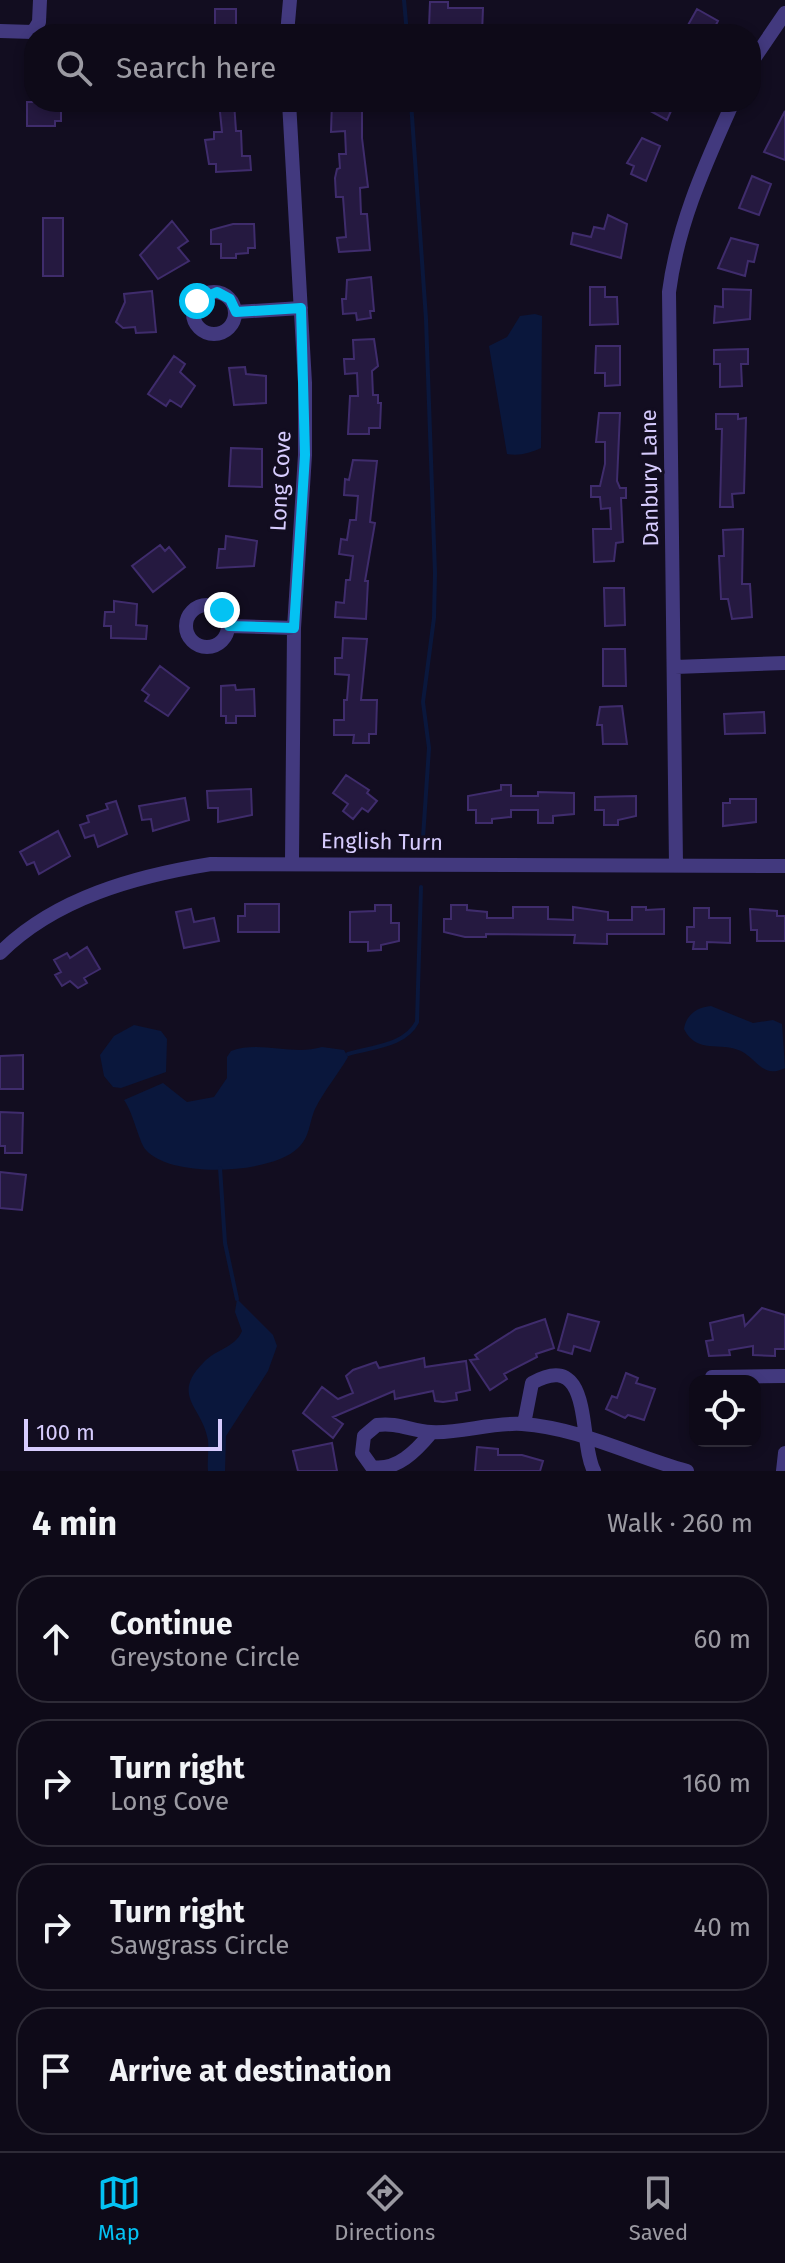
<!DOCTYPE html>
<html lang="en">
<head>
<meta charset="utf-8">
<style>
	body { margin:0; font-family:"Fira Sans",sans-serif; background:#171321; color:#f1f3f6 }
	.controls { position:absolute; right:24px; bottom:24px; display:grid; overflow:hidden; border-radius:16px; box-shadow:0 4px 12px #0003 }
	.controls button { width:72px; height:72px; display:grid; place-items:center; padding:0; border:0; border-bottom:2px solid #2e2b37; background:#0e0a18; color:#f1f3f6; font:40px sans-serif }
	.scale { position:absolute; left:24px; bottom:20px; width:198px; box-sizing:border-box; padding-left:8px; border:4px solid #d7ccfe; border-top:0; font-size:22px; line-height:28px; white-space:nowrap; color:#d7ccfe; -webkit-text-stroke:6px #120d20; paint-order:stroke }
	.stop { position:absolute; width:24px; height:24px; margin:-18px; border:6px solid #04c2f3; border-radius:50%; background:#fff }
	.stop.end { background:#04c2f3; border-color:#fff; box-shadow:0 2px 8px #0008 }
	.list { margin:0; padding:0; list-style:none }
	h2 { display:flex; justify-content:space-between; align-items:center; height:104px; margin:0; padding:0 32px; font-size:34px }
	h2 small { font-size:26px; font-weight:400; color:#9b9aa2 }
	.list li { display:grid; grid-template-columns:52px 1fr auto; gap:24px; align-items:center; box-sizing:border-box; height:128px; margin:0 16px 16px; padding:0 16px; border:2px solid #2e2b37; border-radius:32px }
	.list b { display:block; font-size:30px; white-space:nowrap }
	.list p { margin:0; font-size:26px; white-space:nowrap; color:#9b9aa2 }
	.list em { font-size:26px; font-style:normal; color:#9b9aa2 }
	.icon { flex:none; width:44px; height:44px; fill:none; stroke:currentColor; stroke-width:2; stroke-linecap:round; stroke-linejoin:round }
	.map { position:relative; flex:none; width:785px; height:1471px; overflow:hidden }
	.search { position:absolute; background:#0e0a18; box-shadow:0 4px 12px #0003; left:24px; right:24px; top:24px; height:88px; display:flex; align-items:center; gap:20px; box-sizing:border-box; padding:0 28px; border-radius:32px; color:#9b9aa2; font-size:30px }
	.sheet { height:680px; background:#0e0a18 }
	nav { display:flex; justify-content:space-around; align-items:center; box-sizing:border-box; height:112px; border-top:2px solid #2e2b37; background:#0e0a18; font-size:22px; color:#9b9aa2 }
	nav a { display:grid; justify-items:center; gap:4px }
	nav .on { color:#04c2f3 }
	.map>svg:first-child { display:block }
	.water { fill:#0a173c }
	.lines { fill:none; stroke-linecap:round; stroke-linejoin:round }
	.stream { stroke:#0a173c; stroke-width:4 }
	.building { fill:#251940; stroke:#3f2c6c; stroke-width:2 }
	.minor { stroke:#42397e; stroke-width:14 }
	.route { stroke:#04c2f3; stroke-width:10 }
	.labels { text-anchor:middle; stroke-width:6; stroke-linejoin:round; paint-order:stroke }
	.street-label { font-size:22px; fill:#d7ccfe; stroke:#120d20 }
</style>
</head>
<body>
<div class="map">
<svg width="785" height="1471" viewBox="0 0 785 1471">
	<rect width="100%" height="100%" fill="#120d20"/>
	<!-- water -->
	<path class="water" d="M 535,314 L 542,316 L 541,448 C 530,453 520,456 507,454 L 489,346 L 507,337 L 520,316 Z
		M 711,1006 L 753,1023 L 773,1020 L 782,1024 L 785,1068 C 763,1079 758,1060 741,1051 C 720,1041 697,1055 684,1029 C 686,1015 697,1007 711,1006 Z
		M 134,1025 L 161,1031 L 167,1039 L 166,1072 L 121,1088 L 113,1087 L 104,1076 L 100,1055 L 114,1036 Z
		M 322,1047 L 344,1050 L 348,1057 C 338,1074 324,1091 315,1109 C 309,1123 310,1137 298,1148 C 272,1174 171,1179 146,1150 C 139,1143 134,1114 124,1100 L 163,1083 L 187,1102 L 214,1097 L 227,1078 L 227,1057 L 231,1051 C 260,1040 292,1056 322,1047 Z
		M 237,1299 L 273,1335 L 277,1346 L 268,1371 L 226,1436 L 225,1471 L 208,1471 C 207,1461 209,1450 208,1440 C 202,1406 170,1396 204,1362 C 216,1349 235,1348 242,1331 L 235,1312 Z"/>
	<g class="lines">
		<!-- stream -->
		<path class="stream" d="M 404,0 L 407,34
			M 411,102 L 426,319 L 435,573 L 434,618 L 423,702 L 429,748 L 423,838
			M 348,1054 C 371,1047 405,1046 417,1022 L 421,887
			M 220,1168 L 225,1243 L 237,1299"/>
	</g>
	<!-- building -->
	<path class="building" d="M 430,2 L 448,2 L 448,8 L 483,8 L 482,34 L 439,34 L 439,27 L 429,27 Z
		M 215,9 L 236,9 L 236,34 L 215,34 Z
		M 697,9 L 718,21 L 711,34 L 683,34 Z
		M 27,102 L 61,102 L 61,121 L 55,121 L 55,126 L 27,126 Z
		M 219,102 L 234,102 L 236,131 L 241,131 L 242,156 L 250,156 L 251,170 L 216,172 L 216,164 L 209,164 L 205,140 L 214,139 L 214,132 L 222,132 Z
		M 332,102 L 362,102 L 362,138 L 368,187 L 360,188 L 361,214 L 367,214 L 370,250 L 339,252 L 337,238 L 346,237 L 343,197 L 336,197 L 335,178 L 337,169 L 340,168 L 339,154 L 346,154 L 345,131 L 331,132 Z
		M 634,102 L 675,102 L 667,120 Z
		M 785,111 L 785,160 L 764,152 Z
		M 642,138 L 660,146 L 646,181 L 631,174 L 634,166 L 627,163 Z
		M 752,176 L 771,184 L 759,215 L 739,208 Z
		M 608,215 L 627,224 L 621,258 L 571,244 L 573,233 L 591,237 L 594,227 L 604,229 Z
		M 43,218 L 63,218 L 63,276 L 43,276 Z
		M 172,221 L 188,241 L 178,248 L 189,261 L 158,279 L 140,255 Z
		M 233,224 L 254,224 L 255,248 L 248,248 L 248,253 L 236,254 L 236,258 L 221,258 L 221,244 L 211,244 L 211,230 Z
		M 731,238 L 758,245 L 754,262 L 748,261 L 745,276 L 718,268 Z
		M 371,277 L 374,311 L 370,311 L 371,318 L 357,320 L 356,313 L 343,314 L 342,299 L 346,299 L 347,280 Z
		M 590,287 L 605,287 L 605,297 L 617,297 L 618,324 L 590,325 Z
		M 723,289 L 751,290 L 750,319 L 714,323 L 715,306 L 723,307 Z
		M 152,291 L 156,332 L 136,333 L 135,327 L 123,328 L 116,322 L 125,302 L 124,294 Z
		M 374,339 L 378,366 L 372,371 L 373,395 L 378,395 L 378,403 L 381,403 L 380,428 L 369,428 L 369,434 L 348,434 L 350,396 L 358,396 L 357,373 L 345,374 L 344,359 L 354,359 L 353,340 Z
		M 596,346 L 620,346 L 620,385 L 605,386 L 605,373 L 595,373 Z
		M 748,349 L 748,364 L 741,364 L 742,386 L 720,387 L 720,364 L 714,364 L 714,350 Z
		M 174,356 L 185,364 L 180,372 L 195,386 L 181,407 L 170,400 L 166,406 L 148,394 Z
		M 245,367 L 246,374 L 266,376 L 266,403 L 234,405 L 229,368 Z
		M 599,413 L 620,413 L 617,481 L 620,488 L 626,488 L 626,498 L 621,498 L 623,542 L 616,543 L 614,561 L 594,562 L 593,529 L 611,529 L 610,508 L 601,509 L 600,497 L 591,497 L 591,486 L 600,486 L 605,464 L 605,442 L 596,442 Z
		M 716,414 L 738,414 L 738,419 L 746,418 L 744,493 L 732,494 L 733,507 L 720,507 L 722,429 L 716,429 Z
		M 231,448 L 262,449 L 262,487 L 229,486 Z
		M 353,460 L 377,461 L 370,522 L 375,523 L 365,581 L 368,581 L 366,619 L 335,617 L 336,602 L 344,603 L 346,580 L 350,580 L 353,556 L 339,554 L 341,539 L 347,540 L 350,520 L 356,520 L 358,496 L 344,495 L 345,479 L 349,480 Z
		M 743,529 L 742,584 L 750,584 L 752,617 L 732,619 L 728,599 L 721,599 L 719,556 L 724,556 L 723,530 Z
		M 226,536 L 257,541 L 254,566 L 217,568 L 219,549 L 225,549 Z
		M 160,545 L 165,551 L 169,547 L 185,567 L 153,592 L 132,566 Z
		M 604,588 L 624,588 L 625,625 L 605,626 Z
		M 114,601 L 137,604 L 136,625 L 147,626 L 146,639 L 111,638 L 111,626 L 104,626 L 105,612 L 114,612 Z
		M 343,638 L 367,639 L 361,700 L 377,700 L 376,734 L 369,734 L 369,743 L 353,743 L 354,735 L 334,735 L 334,720 L 344,720 L 344,700 L 347,700 L 349,675 L 335,674 L 335,658 L 342,658 Z
		M 603,649 L 625,649 L 626,686 L 603,686 Z
		M 160,666 L 189,688 L 168,716 L 145,701 L 149,695 L 142,690 Z
		M 235,685 L 236,690 L 254,689 L 255,716 L 236,716 L 236,723 L 226,723 L 226,716 L 221,716 L 221,686 Z
		M 622,706 L 627,744 L 603,744 L 602,725 L 597,725 L 600,707 Z
		M 764,712 L 765,733 L 725,734 L 724,714 Z
		M 346,775 L 369,790 L 367,793 L 377,801 L 368,812 L 362,808 L 353,819 L 343,811 L 348,804 L 333,793 Z
		M 501,785 L 511,785 L 511,796 L 538,796 L 538,792 L 574,793 L 574,814 L 553,816 L 553,823 L 538,823 L 538,810 L 511,810 L 511,817 L 492,819 L 492,823 L 476,823 L 476,810 L 468,810 L 468,796 L 501,790 Z
		M 251,789 L 252,815 L 218,822 L 218,808 L 208,808 L 207,791 Z
		M 636,796 L 636,816 L 618,820 L 618,825 L 604,825 L 604,810 L 595,810 L 595,797 Z
		M 185,798 L 189,820 L 153,831 L 151,819 L 142,820 L 139,806 Z
		M 730,799 L 756,799 L 756,822 L 723,826 L 723,803 L 730,803 Z
		M 116,801 L 127,834 L 98,847 L 94,835 L 85,838 L 80,825 L 89,822 L 87,816 L 108,809 L 106,804 Z
		M 58,831 L 70,856 L 39,874 L 34,862 L 27,865 L 20,852 Z
		M 245,904 L 279,904 L 279,932 L 238,932 L 238,916 L 245,916 Z
		M 375,905 L 391,905 L 391,923 L 399,923 L 399,941 L 381,945 L 381,950 L 368,951 L 368,942 L 350,942 L 350,912 L 375,911 Z
		M 451,905 L 467,905 L 467,910 L 487,912 L 487,918 L 513,918 L 513,907 L 548,907 L 548,919 L 573,920 L 573,907 L 608,912 L 608,920 L 632,920 L 632,907 L 646,907 L 646,910 L 664,909 L 664,934 L 607,934 L 607,944 L 574,943 L 575,935 L 486,934 L 486,937 L 465,937 L 444,932 L 444,919 L 451,919 Z
		M 694,908 L 709,908 L 709,918 L 730,918 L 730,943 L 707,942 L 707,949 L 693,949 L 694,942 L 687,942 L 687,927 L 694,927 Z
		M 191,909 L 194,922 L 214,918 L 219,941 L 184,948 L 176,912 Z
		M 750,909 L 777,911 L 777,916 L 785,916 L 785,941 L 757,941 L 757,930 L 751,930 Z
		M 87,947 L 100,969 L 84,978 L 87,983 L 78,988 L 70,981 L 62,986 L 55,975 L 61,972 L 54,960 L 67,953 L 70,958 Z
		M 23,1055 L 23,1089 L 0,1089 L 0,1056 Z
		M 0,1112 L 23,1113 L 22,1153 L 5,1153 L 5,1146 L 0,1146 Z
		M 0,1172 L 26,1175 L 22,1210 L 0,1208 Z
		M 762,1308 L 785,1315 L 785,1349 L 775,1349 L 775,1356 L 753,1355 L 753,1346 L 729,1350 L 730,1355 L 709,1356 L 706,1341 L 713,1340 L 710,1323 L 743,1315 L 745,1326 Z
		M 568,1314 L 599,1322 L 590,1351 L 574,1346 L 572,1354 L 558,1350 Z
		M 545,1319 L 554,1348 L 536,1354 L 537,1357 L 504,1374 L 507,1379 L 490,1390 L 470,1360 L 478,1359 L 475,1355 L 516,1329 Z
		M 424,1358 L 425,1367 L 466,1361 L 470,1390 L 456,1393 L 457,1400 L 443,1402 L 435,1401 L 433,1391 L 395,1399 L 394,1391 L 333,1417 L 343,1424 L 333,1438 L 303,1413 L 322,1387 L 338,1399 L 353,1393 L 346,1376 L 353,1370 L 376,1362 L 379,1368 Z
		M 626,1373 L 638,1378 L 636,1383 L 655,1389 L 644,1420 L 628,1415 L 625,1418 L 606,1409 L 612,1396 L 617,1398 Z
		M 332,1443 L 337,1471 L 298,1471 L 293,1451 Z
		M 477,1447 L 498,1449 L 498,1455 L 522,1455 L 543,1461 L 540,1471 L 475,1471 Z"/>
	<g class="lines">
		<!-- minor -->
		<path class="minor" d="M 0,31 L 33,32 L 39,22 L 40,0
			M 287,34 L 290,0
			M 751,63 L 785,13
			M 289,102 L 305,383 L 305,455 L 294,628 L 292,861
			M193 313a21 21 0 1 1 42 0a21 21 0 1 1-42 0Z
			M 236,312 L 301,308
			M186 626a21 21 0 1 1 42 0a21 21 0 1 1-42 0Z
			M 229,626 L 294,628
			M 675,667 L 785,663
			M 676,865 L 669,292 C 678,223 705,165 733,102
			M 0,953 C 55,898 136,876 211,864 L 785,866
			M 712,1377 L 785,1376
			M 524,1424 L 532,1383 C 594,1348 578,1441 594,1471
			M 431,1433 C 416,1451 397,1471 372,1467 L 362,1453 L 364,1436 L 377,1425 C 397,1422 412,1431 431,1432 C 459,1434 492,1422 522,1424 C 580,1428 632,1456 687,1471
			M 783,1471 L 785,1453"/>
	</g>
	<g class="lines">
		<!-- route -->
		<path class="route" d="M 197,301 L 217,292 L 230,299 L 236,312 L 301,308 L 305,455 L 294,628 L 229,626 L 222,610"/>
	</g>
	<g class="labels">
		<!-- street labels -->
		<g class="street-label">
			<text transform="translate(649 478) rotate(-91)" y="8">Danbury Lane</text>
			<text transform="translate(280 481) rotate(-87)" y="8">Long Cove</text>
			<text transform="translate(382 841) rotate(1)" y="8">English Turn</text>
		</g>
	</g>
</svg>
<div class="controls">
<button><svg class="icon" aria-label="locate" viewBox="0 0 24 24"><circle cx="12" cy="12" r="6"/><path d="M12 2v4M12 18v4M2 12h4M18 12h4"/></svg></button>
</div>
<div class="scale">100 m</div>
<div class="stop" style="left:197px;top:301px"></div>
<div class="stop end" style="left:222px;top:610px"></div>
<div class="search"><svg class="icon" aria-label="search" viewBox="0 0 24 24"><circle cx="10" cy="10" r="6"/><path d="M15 15l6 6"/></svg>Search here</div>
</div>
<section class="sheet">
<h2>4 min<small>Walk · 260 m</small></h2>
<ul class="list">
<li><svg class="icon" aria-label="ahead" viewBox="0 0 24 24"><path d="M12 20V5M6 11l6-6 6 6"/></svg><div><b>Continue</b><p>Greystone Circle</p></div><em>60 m</em></li>
<li><svg class="icon" aria-label="right" viewBox="0 0 24 24"><path d="M7 20v-9h11M14 6l5 5-5 5"/></svg><div><b>Turn right</b><p>Long Cove</p></div><em>160 m</em></li>
<li><svg class="icon" aria-label="right" viewBox="0 0 24 24"><path d="M7 20v-9h11M14 6l5 5-5 5"/></svg><div><b>Turn right</b><p>Sawgrass Circle</p></div><em>40 m</em></li>
<li><svg class="icon" aria-label="arrive" viewBox="0 0 24 24"><path d="M6 21V4h12l-3 4 3 4H6"/></svg><div><b>Arrive at destination</b></div></li>
</ul>
</section>
<nav>
<a class="on"><svg class="icon" aria-label="map" viewBox="0 0 24 24"><path d="M3 6l6-2 6 2 6-2v14l-6 2-6-2-6 2zM9 4v14M15 6v14"/></svg>Map</a>
<a><svg class="icon" aria-label="directions" viewBox="0 0 24 24"><path d="M12 3l9 9-9 9-9-9zM9 14v-3h6M13 9l2 2-2 2"/></svg>Directions</a>
<a><svg class="icon" aria-label="saved" viewBox="0 0 24 24"><path d="M7 4h10v16l-5-4-5 4z"/></svg>Saved</a>
</nav>
</body>
</html>
